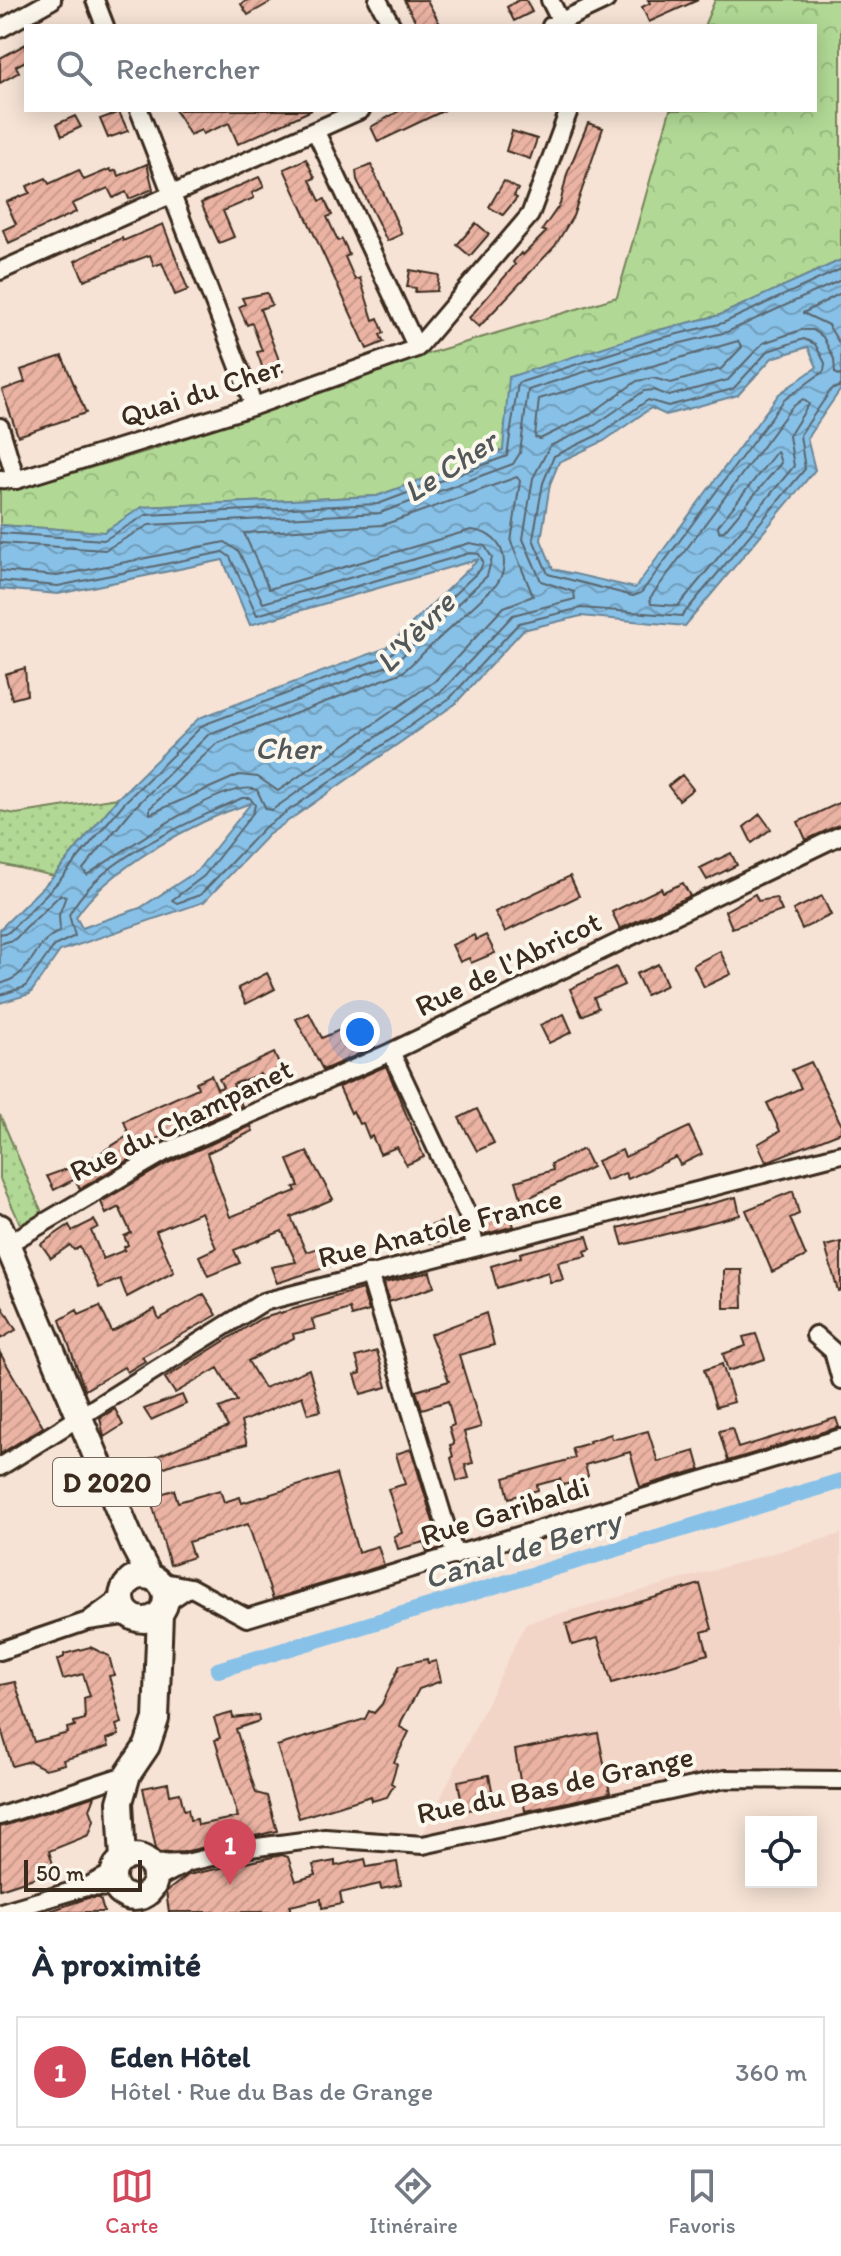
<!DOCTYPE html>
<html lang="fr">
<head>
<meta charset="utf-8">
<style>
	body { margin:0; font-family:Itim,sans-serif; background:#f2f2f3; color:#1f2937 }
	.controls { position:absolute; right:24px; bottom:24px; display:grid; overflow:hidden; border-radius:0px; box-shadow:0 4px 20px #0003 }
	.controls button { width:72px; height:72px; display:grid; place-items:center; padding:0; border:0; border-bottom:2px solid #e0e1e3; background:#fff; color:#1f2937; font:40px sans-serif }
	.scale { position:absolute; left:24px; bottom:20px; width:118px; box-sizing:border-box; padding-left:8px; border:4px solid #3b2a1e; border-top:0; font-size:22px; line-height:28px; white-space:nowrap; color:#3b2a1e; -webkit-text-stroke:6px #fbf7ec; paint-order:stroke }
	.you { position:absolute; left:360px; top:1032px; width:28px; height:28px; margin:-20px; border:6px solid #fff; border-radius:50%; background:#1a73e8; box-shadow:0 0 0 12px #1a73e833 }
	.badge { display:grid; place-items:center; width:52px; height:52px; border-radius:50%; background:#d1495b; color:#fff; font-size:26px; font-weight:700 }
	.pin { position:absolute; translate:-50% -66px; filter:drop-shadow(0 2px 4px #0008) }
	.pin::after { content:''; position:absolute; top:42px; width:28px; height:24px; background:inherit; clip-path:polygon(0 0,100% 0,50% 100%) }
	.list { margin:0; padding:0; list-style:none }
	h2 { display:flex; justify-content:space-between; align-items:center; height:104px; margin:0; padding:0 32px; font-size:34px }
	h2 small { font-size:26px; font-weight:400; color:#747a83 }
	.list li { display:grid; grid-template-columns:52px 1fr auto; gap:24px; align-items:center; box-sizing:border-box; height:112px; margin:0 16px 16px; padding:0 16px; border:2px solid #e0e1e3; border-radius:0px }
	.list b { display:block; font-size:30px; white-space:nowrap }
	.list p { margin:0; font-size:26px; white-space:nowrap; color:#747a83 }
	.list em { font-size:26px; font-style:normal; color:#747a83 }
	.icon { flex:none; width:44px; height:44px; fill:none; stroke:currentColor; stroke-width:2; stroke-linecap:round; stroke-linejoin:round }
	.map { position:relative; flex:none; width:841px; height:1912px; overflow:hidden }
	.search { position:absolute; background:#fff; box-shadow:0 4px 20px #0003; left:24px; right:24px; top:24px; height:88px; display:flex; align-items:center; gap:20px; box-sizing:border-box; padding:0 28px; border-radius:0px; color:#747a83; font-size:30px }
	.sheet { height:232px; background:#fff }
	nav { display:flex; justify-content:space-around; align-items:center; box-sizing:border-box; height:112px; border-top:2px solid #e0e1e3; background:#fff; font-size:22px; color:#747a83 }
	nav a { display:grid; justify-items:center; gap:4px }
	nav .on { color:#d1495b }
	.map>svg:first-child { display:block }
	.built { fill:#f3d5c7 }
	.grass { fill:url(#grass-dots); stroke:#76825a; stroke-width:2 }
	.forest { fill:url(#forest-crowns); stroke:#76825a; stroke-width:2 }
	.water { fill:url(#water-waves); stroke:#698597; stroke-width:2; fill-rule:evenodd }
	.lines { fill:none; stroke-linecap:round; stroke-linejoin:round }
	.shore { stroke:#5a666e; stroke-width:2 }
	.canal { stroke:#88c1e7; stroke-width:16 }
	.building { fill:url(#building-hatch); stroke:#3b2a1e; stroke-width:2 }
	.minor-casing { stroke:#3b2a1e; stroke-width:22 }
	.primary-casing { stroke:#3b2a1e; stroke-width:30 }
	.minor { stroke:#fbf7ec; stroke-width:16 }
	.primary { stroke:#fbf7ec; stroke-width:24 }
	.labels { text-anchor:middle; stroke-width:8; stroke-linejoin:round; paint-order:stroke }
	.shield { fill:#fbf7ec; stroke:#75685c; stroke-width:2 }
	.shield-label { font-size:28px; font-weight:bold; fill:#3b2a1e }
	.street-label { font-size:30px; fill:#3b2a1e; stroke:#fbf7ec }
	.water-label { font-size:32px; font-style:italic; fill:#52575a; stroke:#fbf7ec }
</style>
</head>
<body>
<div class="map">
<svg width="841" height="1912" viewBox="0 0 841 1912">
	<defs>
		<pattern id="grass-dots" width="8" height="8" patternUnits="userSpaceOnUse" patternTransform="scale(2)"><rect width="8" height="8" fill="#b1d995"/><path d="M2 2h.1M6 6h.1" fill="none" stroke="#99ba80" stroke-width="1.8" stroke-linecap="round"/></pattern>
		<pattern id="forest-crowns" width="20" height="18" patternUnits="userSpaceOnUse" patternTransform="scale(2)"><rect width="20" height="18" fill="#b1d995"/><path d="M2 6a3 3 0 1 1 6 0M12 15a3 3 0 1 1 6 0" fill="none" stroke="#99ba80"/></pattern>
		<pattern id="water-waves" width="16" height="10" patternUnits="userSpaceOnUse" patternTransform="scale(2)"><rect width="16" height="10" fill="#88c1e7"/><path d="M0 5q4-4 8 0t8 0" fill="none" stroke="#709dbb"/></pattern>
		<pattern id="building-hatch" width="6" height="6" patternUnits="userSpaceOnUse" patternTransform="scale(2)"><rect width="6" height="6" fill="#ebb3a3"/><path d="M-1 1l2-2M0 6l6-6M5 7l2-2" fill="none" stroke="#ca9a8c"/></pattern>
	</defs>
	<rect width="100%" height="100%" fill="#f6e3d6"/>
	<filter id="ink" filterUnits="userSpaceOnUse"><feTurbulence type="fractalNoise" baseFrequency=".0125" numOctaves="2"/><feDisplacementMap in="SourceGraphic" scale="16" xChannelSelector="R" yChannelSelector="G"/><feConvolveMatrix kernelMatrix="1 2 1 2 8 2 1 2 1" color-interpolation-filters="sRGB"/></filter>
	<g filter="url(#ink)">
		<!-- built -->
		<path class="built" d="M 841,1534 L 841,1775 L 728,1771 L 422,1836 L 526,1623 Z"/>
		<!-- grass -->
		<path class="grass" d="M 118,798 L 54,876 L 0,864 L 0,811 L 16,814 Z
			M 0,1115 L 41,1210 L 39,1217 L 21,1226 L 0,1179 Z"/>
		<!-- forest -->
		<path class="forest" d="M 715,0 L 841,0 L 841,260 L 720,315 L 651,332 L 503,450 L 377,496 L 143,507 L 104,532 L 0,525 L 0,488 L 21,488 L 148,451 L 430,353 L 617,297 L 670,110 L 815,110 L 815,26 L 704,26 Z"/>
		<!-- water -->
		<path class="water" d="M 841,260 L 841,389 L 807,438 L 815,470 L 685,626 L 581,616 L 523,630 L 455,704 L 268,835 L 204,902 L 60,951 L 30,994 L 0,1003 L 0,929 L 54,876 L 118,798 L 199,718 L 386,648 L 479,559 L 250,625 L 223,560 L 58,594 L 0,589 L 0,525 L 104,532 L 142,507 L 377,496 L 503,450 L 509,377 L 651,332 L 720,315 ZM 808,347 L 817,367 L 779,394 L 635,588 L 553,569 L 541,540 L 550,484 L 559,462 L 604,441 L 651,408 L 666,415 L 738,395 L 772,358 ZM 251,803 L 197,871 L 140,908 L 82,928 L 76,917 C 108,868 195,821 251,803 Z"/>
		<g class="lines">
			<!-- shore -->
			<path class="shore" d="M 841,293 L 803,313 L 828,325 L 841,346
				M 804,339 L 815,344 L 825,363 L 824,371 L 784,400 L 641,593 L 633,596 L 548,574 L 533,539 L 543,483 L 554,456 L 600,434 L 648,400 L 668,406 L 733,389 L 768,351 Z
				M 738,341 L 742,347 L 721,369 L 671,383 L 653,378 L 637,381 L 589,415 L 540,439 L 535,437 L 539,399 Z
				M 803,399 L 809,404 L 789,436 L 794,466 L 678,606 L 651,604 L 650,598 L 791,408 Z
				M 777,451 L 781,463 L 724,531 L 719,532 L 718,526 Z
				M 517,477 L 520,481 L 511,542 L 533,596 L 504,607 L 435,681 L 278,791 L 258,777 L 239,775 L 150,814 L 150,808 L 216,744 L 403,672 L 496,585 C 514,561 500,532 471,530 L 269,589 L 244,533 L 383,525 Z
				M 0,533 L 104,540 L 146,515 L 378,504 L 507,456 L 518,383 L 653,340 L 723,323 L 841,269
				M 0,543 L 105,550 L 149,525 L 380,513 L 513,464 L 520,453 L 528,390 L 656,349 L 727,332 L 841,280
				M 0,571 L 57,576 L 225,542 L 239,552 L 263,603 L 470,543 L 485,546 L 492,558 L 487,576 L 395,663 L 209,734 L 132,810 L 83,869 L 87,875 C 116,856 226,776 257,790 L 266,809 L 272,810 L 443,690 L 513,615 L 575,599 L 574,592 L 541,581 L 523,539 L 533,478 L 550,446 L 595,425 L 644,391 L 654,390 L 669,396 L 728,380 L 763,343 L 801,330 L 813,330 L 823,337 L 834,359 L 835,373 L 841,376
				M 0,581 L 58,586 L 223,552 L 230,557 L 257,615 L 470,553 L 479,554 L 483,562 L 480,570 L 390,655 L 203,725 L 124,803 L 59,881 L 9,932 L 0,934
				M 0,944 L 15,939 L 60,895 L 66,896 L 59,915 L 60,931 C 29,945 37,973 0,984
				M 0,995 L 25,987 L 54,946 L 75,936 L 69,915 C 98,858 186,824 242,798 L 250,798 L 255,805 L 253,813 L 204,876 L 172,900 L 177,903 L 200,895 L 264,828 L 450,698 L 519,623 L 581,608 L 682,616 L 805,469 L 800,435 L 831,390 L 841,386"/>
			<!-- canal -->
			<path class="canal" d="M 218,1670 L 841,1481"/>
		</g>
		<!-- building -->
		<path class="building" d="M 248,0 L 274,0 L 248,15 L 241,4 Z
			M 404,0 L 427,0 L 441,26 L 418,26 Z
			M 519,0 L 526,0 L 532,12 L 514,21 L 507,7 Z
			M 648,0 L 698,0 L 649,22 L 642,7 L 650,3 Z
			M 26,44 L 26,61 L 16,66 L 19,72 L 0,83 L 0,58 Z
			M 175,110 L 312,110 L 238,144 L 229,123 L 203,134 L 201,130 L 190,135 Z
			M 401,110 L 445,110 L 378,142 L 371,127 Z
			M 119,112 L 128,131 L 108,138 L 100,119 Z
			M 75,116 L 81,127 L 62,136 L 57,124 Z
			M 588,123 L 603,128 L 573,216 L 555,246 L 479,327 L 469,318 L 515,265 L 513,262 L 521,253 L 523,255 L 546,232 L 542,230 L 560,204 L 567,174 Z
			M 512,131 L 537,139 L 530,159 L 506,151 Z
			M 306,159 L 315,178 L 310,180 L 320,201 L 325,199 L 328,207 L 332,215 L 327,217 L 338,241 L 342,239 L 346,247 L 349,255 L 345,257 L 355,280 L 360,278 L 373,320 L 378,318 L 384,333 L 380,335 L 384,342 L 367,349 L 284,169 Z
			M 147,164 L 153,189 L 129,199 L 126,192 L 113,198 L 108,188 L 72,204 L 76,212 L 9,243 L 3,230 L 16,224 L 6,202 L 30,193 L 27,186 L 46,178 L 49,184 L 79,170 L 84,180 L 110,169 L 112,172 L 116,170 L 119,176 Z
			M 371,165 L 402,234 L 387,241 L 357,180 L 356,171 Z
			M 259,177 L 264,187 L 252,193 L 254,198 L 223,211 L 234,237 L 219,243 L 201,203 Z
			M 504,181 L 518,189 L 514,196 L 517,198 L 503,215 L 489,207 Z
			M 476,223 L 489,234 L 470,256 L 457,245 Z
			M 163,224 L 188,290 L 175,295 L 162,263 L 154,266 L 150,255 L 84,280 L 75,261 L 122,238 L 123,241 Z
			M 410,270 L 439,275 L 437,291 L 415,292 L 416,288 L 407,287 Z
			M 267,293 L 272,305 L 260,309 L 283,371 L 272,376 L 269,370 L 264,372 L 257,352 L 262,351 L 252,323 L 247,325 L 239,307 L 245,304 L 242,298 Z
			M 62,356 L 86,413 L 18,436 L 2,390 L 25,382 L 21,370 Z
			M 25,668 L 27,695 L 12,699 L 5,674 Z
			M 682,775 L 693,789 L 679,800 L 668,786 Z
			M 841,802 L 841,824 L 806,840 L 798,822 Z
			M 760,814 L 771,829 L 752,843 L 744,827 Z
			M 731,853 L 737,865 L 707,880 L 700,868 Z
			M 570,876 L 579,896 L 505,932 L 495,912 Z
			M 683,883 L 690,896 L 620,929 L 612,912 L 661,888 L 663,892 Z
			M 755,894 L 758,901 L 776,898 L 782,911 L 732,928 L 725,911 Z
			M 822,896 L 831,915 L 802,929 L 793,910 Z
			M 474,935 L 476,940 L 486,935 L 495,953 L 471,963 L 469,958 L 460,962 L 452,945 Z
			M 720,951 L 731,974 L 704,987 L 693,965 Z
			M 658,964 L 667,985 L 646,995 L 636,974 Z
			M 616,967 L 624,985 L 594,998 L 598,1008 L 582,1016 L 570,989 Z
			M 267,973 L 275,989 L 246,1004 L 238,988 Z
			M 309,1013 L 322,1038 L 362,1020 L 375,1047 L 323,1070 L 296,1019 Z
			M 564,1014 L 572,1032 L 549,1043 L 540,1025 Z
			M 274,1053 L 282,1071 L 263,1080 L 260,1074 L 233,1084 L 242,1106 L 164,1140 L 163,1136 L 134,1147 L 137,1155 L 80,1189 L 75,1179 L 54,1190 L 47,1176 L 86,1162 L 129,1135 L 124,1121 L 198,1088 L 196,1082 L 211,1075 L 217,1089 L 223,1087 L 219,1079 Z
			M 811,1062 L 841,1124 L 841,1132 L 766,1162 L 758,1144 L 780,1131 L 767,1103 L 801,1088 L 792,1070 Z
			M 386,1066 L 424,1157 L 406,1165 L 397,1147 L 380,1154 L 372,1136 L 369,1138 L 363,1123 L 359,1124 L 353,1111 L 351,1113 L 339,1087 Z
			M 477,1109 L 494,1143 L 477,1151 L 459,1118 Z
			M 251,1126 L 253,1131 L 207,1153 L 230,1217 L 296,1191 L 294,1187 L 299,1186 L 288,1160 L 307,1152 L 333,1199 L 291,1217 L 306,1252 L 324,1246 L 330,1266 L 277,1283 L 271,1267 L 296,1262 L 282,1231 L 234,1250 L 240,1263 L 208,1276 L 199,1256 L 216,1248 L 201,1212 L 156,1231 L 174,1272 L 127,1297 L 120,1279 L 99,1288 L 80,1247 L 74,1250 L 70,1245 L 51,1258 L 41,1244 L 69,1225 L 72,1231 L 94,1220 L 98,1227 L 91,1231 L 103,1259 L 125,1250 L 124,1247 L 128,1245 L 124,1236 L 131,1233 L 119,1207 L 106,1214 L 101,1202 L 168,1163 Z
			M 689,1127 L 702,1154 L 680,1165 L 676,1157 L 628,1179 L 625,1173 L 606,1181 L 597,1161 L 622,1150 L 625,1157 Z
			M 583,1149 L 592,1167 L 522,1201 L 516,1181 L 553,1170 L 551,1164 Z
			M 793,1191 L 799,1214 L 790,1218 L 806,1256 L 772,1272 L 746,1210 Z
			M 736,1197 L 740,1215 L 623,1245 L 618,1228 Z
			M 506,1206 L 514,1226 L 486,1234 L 481,1218 Z
			M 442,1222 L 451,1238 L 430,1243 L 423,1228 Z
			M 587,1236 L 591,1249 L 585,1251 L 587,1256 L 558,1262 L 563,1280 L 550,1282 L 548,1272 L 497,1288 L 491,1266 L 521,1257 L 520,1253 Z
			M 841,1242 L 841,1290 L 838,1291 L 825,1246 Z
			M 724,1270 L 742,1270 L 743,1308 L 724,1308 Z
			M 430,1272 L 434,1287 L 389,1302 L 384,1283 Z
			M 362,1289 L 369,1311 L 352,1316 L 350,1309 L 312,1320 L 315,1329 L 293,1334 L 294,1338 L 248,1361 L 264,1388 L 309,1369 L 321,1411 L 308,1414 L 302,1396 L 241,1422 L 247,1444 L 180,1461 L 145,1475 L 140,1463 L 228,1427 L 219,1408 L 237,1401 L 218,1368 L 175,1393 L 165,1378 L 260,1319 Z
			M 204,1294 L 217,1315 L 142,1357 L 145,1361 L 127,1372 L 124,1367 L 85,1390 L 60,1320 L 77,1310 L 79,1315 L 100,1306 L 112,1332 L 155,1309 L 159,1319 Z
			M 0,1303 L 16,1330 L 0,1339 Z
			M 486,1313 L 494,1345 L 459,1355 L 481,1427 L 464,1432 L 473,1463 L 465,1465 L 469,1478 L 457,1481 L 451,1458 L 453,1457 L 450,1445 L 454,1444 L 449,1427 L 454,1425 L 448,1401 L 422,1409 L 416,1391 L 449,1381 L 430,1334 Z
			M 756,1334 L 765,1359 L 728,1371 L 723,1354 L 746,1346 L 743,1337 Z
			M 377,1351 L 387,1387 L 361,1394 L 355,1375 L 361,1373 L 356,1357 Z
			M 0,1353 L 43,1427 L 0,1454 Z
			M 722,1364 L 734,1402 L 716,1407 L 704,1370 Z
			M 182,1395 L 186,1404 L 151,1420 L 144,1409 Z
			M 115,1409 L 123,1425 L 104,1437 L 100,1418 Z
			M 836,1418 L 839,1427 L 728,1461 L 719,1431 L 732,1428 L 738,1448 Z
			M 648,1431 L 658,1462 L 695,1451 L 700,1469 L 640,1487 L 630,1452 L 585,1465 L 588,1476 L 582,1481 L 562,1485 L 560,1479 L 537,1485 L 538,1490 L 509,1498 L 504,1478 L 575,1458 L 572,1448 L 590,1443 L 589,1441 L 611,1434 L 612,1439 L 622,1438 Z
			M 411,1449 L 441,1548 L 427,1552 L 424,1542 L 398,1549 L 394,1536 L 402,1533 L 388,1489 L 405,1484 L 396,1454 Z
			M 336,1474 L 358,1552 L 378,1546 L 384,1565 L 273,1599 L 248,1524 L 188,1542 L 193,1557 L 170,1565 L 150,1497 L 174,1490 L 178,1502 L 220,1490 L 224,1502 L 240,1497 L 242,1503 Z
			M 700,1584 L 712,1629 L 702,1632 L 708,1654 L 612,1683 L 598,1638 L 572,1645 L 566,1624 Z
			M 90,1647 L 109,1656 L 114,1675 L 109,1676 L 122,1723 L 116,1725 L 119,1735 L 107,1739 L 109,1746 L 63,1760 L 65,1764 L 45,1769 L 30,1761 L 12,1766 L 0,1725 L 0,1685 L 15,1682 L 34,1742 L 68,1733 L 67,1728 L 75,1726 L 74,1722 L 85,1719 L 84,1698 L 90,1696 L 83,1674 L 63,1679 L 57,1660 L 64,1657 L 64,1654 Z
			M 427,1659 L 428,1663 L 436,1661 L 441,1681 L 419,1689 L 402,1720 L 400,1727 L 409,1732 L 394,1762 L 397,1764 L 391,1783 L 394,1785 L 387,1797 L 372,1801 L 371,1796 L 299,1818 L 277,1746 L 365,1719 L 369,1711 L 374,1713 L 382,1704 L 400,1665 Z
			M 232,1713 L 233,1718 L 258,1715 L 259,1721 L 236,1729 L 256,1793 L 267,1796 L 277,1831 L 183,1852 L 157,1853 L 143,1788 L 168,1783 L 170,1795 L 180,1793 L 184,1810 L 188,1809 L 190,1820 L 197,1819 L 198,1825 L 238,1817 L 215,1740 L 220,1738 L 214,1718 Z
			M 598,1733 L 610,1793 L 525,1811 L 515,1750 Z
			M 489,1775 L 495,1805 L 463,1811 L 458,1781 Z
			M 95,1796 L 90,1809 L 94,1820 L 89,1835 L 49,1851 L 55,1871 L 0,1889 L 0,1827 Z
			M 282,1855 L 288,1857 L 296,1881 L 316,1875 L 313,1865 L 335,1861 L 335,1866 L 365,1859 L 367,1867 L 397,1862 L 401,1885 L 381,1889 L 380,1884 L 340,1893 L 342,1904 L 322,1908 L 321,1899 L 290,1906 L 290,1912 L 169,1912 L 166,1892 L 188,1875 Z
			M 88,1898 L 100,1898 L 104,1912 L 47,1912 Z"/>
		<g class="lines">
			<!-- minor casing -->
			<g class="minor-casing">
				<path id="minor" d="M 95,0 L 105,26
					M 378,0 L 392,26
					M 550,0 L 563,26
					M 551,26 L 606,0
					M 0,29 L 52,0
					M 139,110 L 254,406
					M 316,132 L 417,348 L 530,215 L 569,110
					M 0,271 L 361,110
					M 0,427 L 16,480
					M 0,479 L 16,480 L 254,406 L 417,348
					M 475,1247 L 470,1220 L 391,1052 L 841,835
					M 1,1248 L 163,1153 L 391,1052
					M 369,1273 L 455,1556
					M 815,1335 L 833,1351 L 841,1380
					M 0,1467 L 263,1302 L 841,1154
					M 158,1581 L 190,1587 L 247,1618 L 841,1438
					M 165,1604 L 190,1587
					M 89,1620 L 122,1596
					M 0,1651 L 88,1621 L 130,1615
					M 0,1816 L 128,1774
					M 151,1864 L 186,1863 L 250,1848 L 325,1838 L 423,1845 L 725,1779 L 841,1780
					M 155,1880 L 182,1866
					M 87,1887 L 116,1888
					M 1,1912 L 86,1887 L 114,1872"/>
			</g>
			<!-- primary casing -->
			<g class="primary-casing">
				<path id="primary" d="M 0,1227 L 134,1547 L 150,1577
					M122 1598a22 22 0 1 1 44 0a22 22 0 1 1-44 0Z
					M113 1877a21 21 0 1 1 42 0a21 21 0 1 1-42 0Z
					M 123,1860 L 120,1802 L 128,1774 L 147,1746 L 156,1719 L 160,1614"/>
			</g>
			<!-- minor -->
			<use href="#minor" class="minor"/>
			<!-- primary -->
			<use href="#primary" class="primary"/>
		</g>
	</g>
	<g class="labels">
		<!-- shield labels -->
		<rect class="shield" x="53" y="1458" width="108" height="48" rx="6"/>
		<g class="shield-label">
			<text x="107" y="1492">D 2020</text>
		</g>
		<!-- street labels -->
		<g class="street-label">
			<text transform="translate(201 392) rotate(-18)" y="10">Quai du Cher</text>
			<text transform="translate(508 964) rotate(-26)" y="10">Rue de l'Abricot</text>
			<text transform="translate(181 1120) rotate(-26)" y="10">Rue du Champanet</text>
			<text transform="translate(440 1228) rotate(-14)" y="10">Rue Anatole France</text>
			<text transform="translate(505 1511) rotate(-17)" y="10">Rue Garibaldi</text>
			<text transform="translate(555 1785) rotate(-12)" y="10">Rue du Bas de Grange</text>
		</g>
		<!-- water labels -->
		<g class="water-label">
			<text transform="translate(450 466) rotate(-33)" y="11">Le Cher</text>
			<text transform="translate(415 632) rotate(-46)" y="11">L'Yèvre</text>
			<text x="287" y="759">Cher</text>
			<text transform="translate(522 1549) rotate(-17)" y="11">Canal de Berry</text>
		</g>
	</g>
</svg>
<div class="controls">
<button><svg class="icon" aria-label="locate" viewBox="0 0 24 24"><circle cx="12" cy="12" r="6"/><path d="M12 2v4M12 18v4M2 12h4M18 12h4"/></svg></button>
</div>
<div class="scale">50 m</div>
<div class="you"></div>
<div class="pin badge" style="left:230px;top:1885px">1</div>
<div class="search"><svg class="icon" aria-label="search" viewBox="0 0 24 24"><circle cx="10" cy="10" r="6"/><path d="M15 15l6 6"/></svg>Rechercher</div>
</div>
<section class="sheet">
<h2>À proximité<small></small></h2>
<ul class="list">
<li><span class="badge">1</span><div><b>Eden Hôtel</b><p>Hôtel · Rue du Bas de Grange</p></div><em>360 m</em></li>
</ul>
</section>
<nav>
<a class="on"><svg class="icon" aria-label="map" viewBox="0 0 24 24"><path d="M3 6l6-2 6 2 6-2v14l-6 2-6-2-6 2zM9 4v14M15 6v14"/></svg>Carte</a>
<a><svg class="icon" aria-label="directions" viewBox="0 0 24 24"><path d="M12 3l9 9-9 9-9-9zM9 14v-3h6M13 9l2 2-2 2"/></svg>Itinéraire</a>
<a><svg class="icon" aria-label="saved" viewBox="0 0 24 24"><path d="M7 4h10v16l-5-4-5 4z"/></svg>Favoris</a>
</nav>
</body>
</html>
